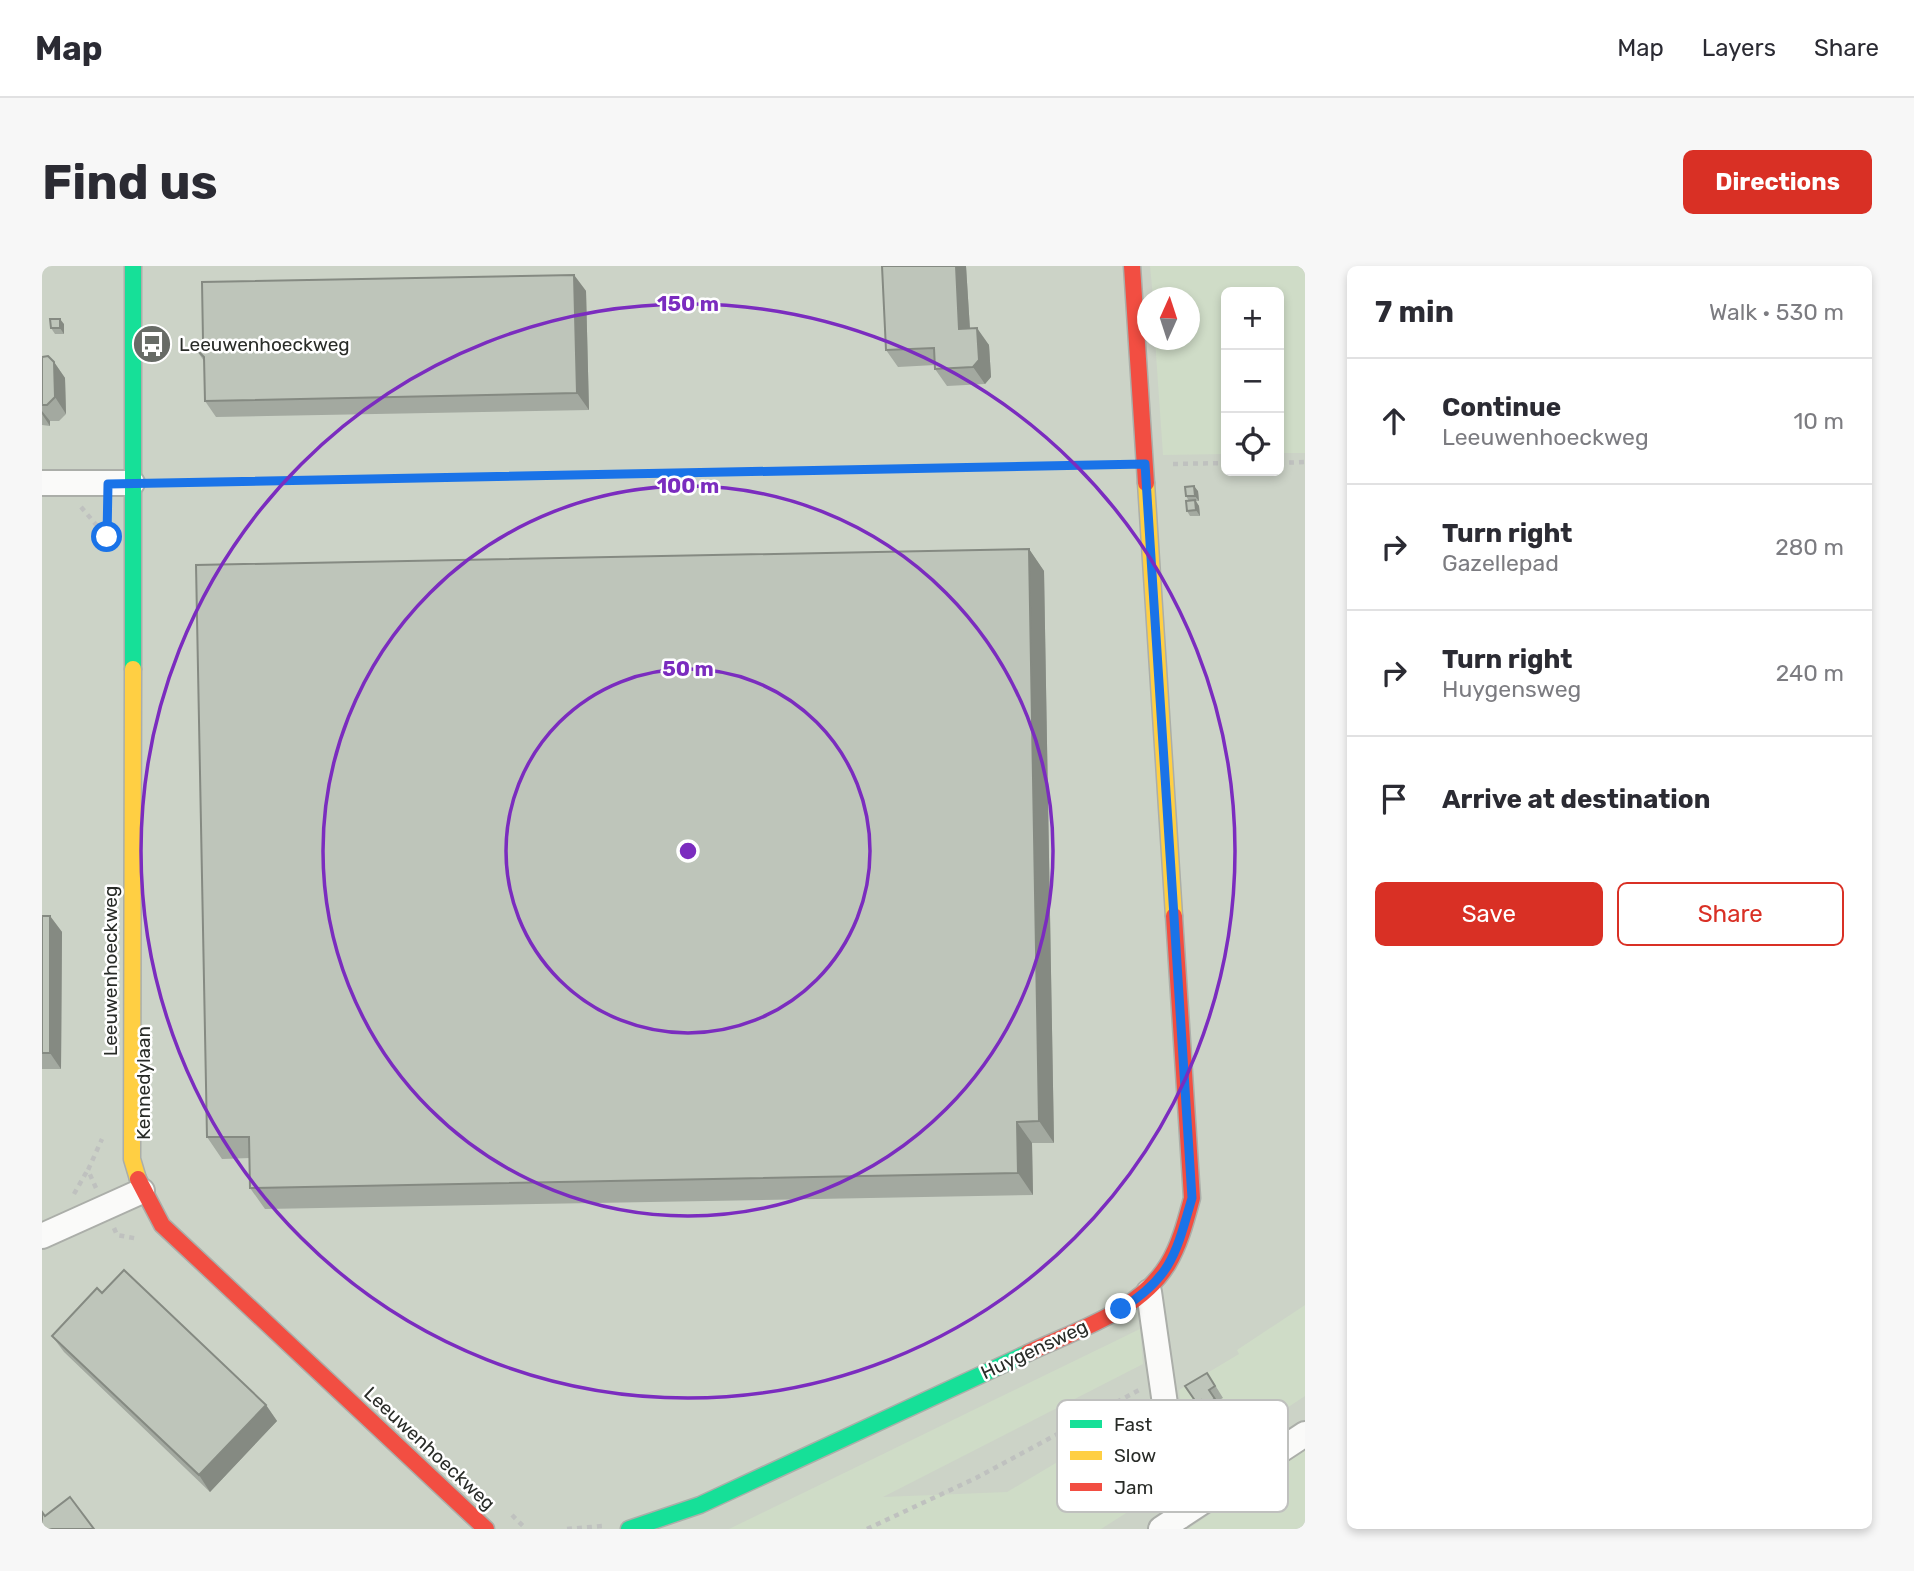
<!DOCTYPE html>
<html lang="en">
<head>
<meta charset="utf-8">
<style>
	body { margin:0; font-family:Rubik,sans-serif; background:#f7f7f7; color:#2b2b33 }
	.controls { position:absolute; right:21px; top:21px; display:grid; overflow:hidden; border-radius:10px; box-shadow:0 4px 10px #0003 }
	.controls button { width:63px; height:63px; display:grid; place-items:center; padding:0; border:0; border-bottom:2px solid #e1e1e2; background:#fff; color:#2b2b33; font:35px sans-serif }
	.compass { position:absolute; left:1095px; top:21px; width:63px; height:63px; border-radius:50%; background:#fff; box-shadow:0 4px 10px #0003; rotate:3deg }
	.stop { position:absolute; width:21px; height:21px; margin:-16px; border:5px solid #1a73e8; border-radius:50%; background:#fff }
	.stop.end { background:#1a73e8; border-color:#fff; box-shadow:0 2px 7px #0008 }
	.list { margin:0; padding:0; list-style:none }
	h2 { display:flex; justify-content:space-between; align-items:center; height:91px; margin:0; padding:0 28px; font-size:30px }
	h2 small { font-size:23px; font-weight:400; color:#7c7c81 }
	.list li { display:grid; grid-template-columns:46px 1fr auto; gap:21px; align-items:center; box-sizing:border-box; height:126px; padding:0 28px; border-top:2px solid #e1e1e2 }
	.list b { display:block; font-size:26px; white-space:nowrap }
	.list p { margin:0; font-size:23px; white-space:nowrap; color:#7c7c81 }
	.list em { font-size:23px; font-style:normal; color:#7c7c81 }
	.actions { display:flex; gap:14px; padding:21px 28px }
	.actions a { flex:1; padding:16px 0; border:2px solid #d93025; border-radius:10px; text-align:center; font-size:24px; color:#d93025 }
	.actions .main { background:#d93025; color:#fff }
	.icon { flex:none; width:38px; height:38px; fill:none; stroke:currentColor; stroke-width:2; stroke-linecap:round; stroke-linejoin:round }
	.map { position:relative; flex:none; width:1263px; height:1263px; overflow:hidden; border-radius:10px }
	header { display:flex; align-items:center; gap:42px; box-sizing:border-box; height:98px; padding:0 35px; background:#fff; border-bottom:2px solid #e1e1e2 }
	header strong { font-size:33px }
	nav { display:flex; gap:38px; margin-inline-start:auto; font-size:24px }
	.intro { display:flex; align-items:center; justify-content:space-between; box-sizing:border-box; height:168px; padding:0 42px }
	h1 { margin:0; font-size:49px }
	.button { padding:18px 32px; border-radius:10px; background:#d93025; color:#fff; font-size:24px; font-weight:700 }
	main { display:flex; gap:42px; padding:0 42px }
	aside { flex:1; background:#fff; border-radius:10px; box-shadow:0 4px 10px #0003 }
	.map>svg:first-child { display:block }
	.built { fill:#ccd3c7; fill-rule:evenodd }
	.green { fill:#cfdcc7 }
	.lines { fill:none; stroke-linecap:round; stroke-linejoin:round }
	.street-casing { stroke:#abaea9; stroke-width:28 }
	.fast-casing { stroke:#abaea9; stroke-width:19 }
	.slow-casing { stroke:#abaea9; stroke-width:19 }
	.jam-casing { stroke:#abaea9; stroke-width:19 }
	.path { stroke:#bfc1bf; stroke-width:4.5; stroke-dasharray:5 5; stroke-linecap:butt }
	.street { stroke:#fafaf9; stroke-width:24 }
	.fast { stroke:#16e098; stroke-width:16 }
	.slow { stroke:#ffcf43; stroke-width:16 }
	.jam { stroke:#f24e42; stroke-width:16 }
	.wall { fill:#a3a9a0 }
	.shaded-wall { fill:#858a82 }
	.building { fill:#bec5ba; stroke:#858a82; stroke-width:2 }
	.route { stroke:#1a73e8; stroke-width:9 }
	.ring { fill:none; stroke:#7b2cbf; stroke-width:3.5 }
	.labels { text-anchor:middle; stroke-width:5; stroke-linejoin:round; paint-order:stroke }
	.poi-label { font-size:19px; fill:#292c28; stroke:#fff; text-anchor:start }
	.street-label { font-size:19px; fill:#292c28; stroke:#fff }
	.key { fill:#fff; stroke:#bfc0be; stroke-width:2 }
	.key-label { font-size:19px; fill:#292c28 }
	.centre { fill:#7b2cbf; stroke:#fff; stroke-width:3.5 }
	.ring-label { font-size:21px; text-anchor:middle; font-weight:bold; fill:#7b2cbf; stroke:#fff; stroke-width:5; stroke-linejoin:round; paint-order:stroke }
</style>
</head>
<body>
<header>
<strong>Map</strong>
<nav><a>Map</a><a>Layers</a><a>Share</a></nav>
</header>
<div class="intro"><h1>Find us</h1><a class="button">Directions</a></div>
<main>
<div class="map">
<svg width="1263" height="1263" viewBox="0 0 1263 1263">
	<rect width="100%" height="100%" fill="#dbe0d9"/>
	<!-- built -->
	<path class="built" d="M 0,0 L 1263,0 L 1263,1263 L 0,1263 ZM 1184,26 L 1237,26 L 1237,205 L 1184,205 ZM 1106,32 L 1148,32 L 1148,74 L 1106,74 Z"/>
	<!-- green -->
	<path class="green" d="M 1108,0 L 1263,0 L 1263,187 L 1237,187 L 1237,26 L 1184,26 L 1184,188 L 1121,189 L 1113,74 L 1148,74 L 1148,32 L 1111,31 Z
		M 1263,1039 L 1263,1130 L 1174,1189 C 1137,1167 1142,1165 1137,1124 L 1197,1088 L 1195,1084 Z
		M 1098,1063 L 1101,1098 L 841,1231 L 965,1226 L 1106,1142 L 1114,1228 L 1059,1263 L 687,1263 Z
		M 1263,1184 L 1263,1263 L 1146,1263 Z"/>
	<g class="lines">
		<!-- street casing -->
		<g class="street-casing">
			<path id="street" d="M 0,217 L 90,217
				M 0,970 L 100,925
				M 1107,1026 L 1139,1250
				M 1119,1263 L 1263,1168"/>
		</g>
		<!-- fast casing -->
		<g class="fast-casing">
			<path id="fast" d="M 91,403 L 91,0
				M 587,1263 L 658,1239 L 986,1087"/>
		</g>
		<!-- slow casing -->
		<g class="slow-casing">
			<path id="slow" d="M 1104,217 L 1132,650
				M 91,403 L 90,893 L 96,913"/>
		</g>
		<!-- jam casing -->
		<g class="jam-casing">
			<path id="jam" d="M 1090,0 L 1104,217
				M 96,913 L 120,959 L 444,1263
				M 986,1087 C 1034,1064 1097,1046 1126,998 C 1138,978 1144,954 1150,932 L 1132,650"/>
		</g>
		<!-- path -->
		<path class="path" d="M 1237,197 L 1263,196
			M 1131,198 L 1184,197
			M 119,216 L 1076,199
			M 39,241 L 63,269
			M 54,922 L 46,904 L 60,873
			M 32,928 L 45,905
			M 72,962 L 75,969 L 97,973
			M 470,1249 L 484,1263
			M 525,1263 L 561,1260
			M 825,1263 L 934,1212 L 1099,1123"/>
		<!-- street -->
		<use href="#street" class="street"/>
		<!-- fast -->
		<use href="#fast" class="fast"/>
		<!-- slow -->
		<use href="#slow" class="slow"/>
		<!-- jam -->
		<use href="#jam" class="jam"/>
	</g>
	<!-- wall -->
	<path class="wall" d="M 840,0 L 924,0 L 928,63 L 947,79 L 949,111 L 943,118 L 905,120 L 893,103 L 893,99 L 856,101 L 844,84 Z
		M 532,9 L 544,25 L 547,144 L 174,151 L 163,135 L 162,95 L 153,82 Z
		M 22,58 L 22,68 L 13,68 L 9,62 Z
		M 0,91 L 12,96 L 23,112 L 24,148 L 17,155 L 8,155 L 8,160 L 0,159 Z
		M 1156,225 L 1157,235 L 1154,235 L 1157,240 L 1158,250 L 1148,250 L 1145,245 L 1147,235 L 1144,230 Z
		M 987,283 L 1002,305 L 1012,877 L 990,877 L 991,929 L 223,943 L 208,922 L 208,892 L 180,893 L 165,871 Z
		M 0,650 L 8,650 L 20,666 L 19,803 L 0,803 Z
		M 60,1027 L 224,1139 L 235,1155 L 168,1226 L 22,1086 L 10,1070 Z
		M 1173,1119 L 1181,1132 L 1175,1135 L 1180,1144 L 1169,1150 L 1166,1145 L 1162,1147 L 1143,1120 Z"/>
	<!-- shaded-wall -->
	<path class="shaded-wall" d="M 914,0 L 924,0 L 929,80 L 917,63 Z
		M 532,9 L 544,25 L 547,144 L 535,127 Z
		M 18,53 L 22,58 L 22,68 L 18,62 Z
		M 935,62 L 947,79 L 949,111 L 943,118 L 931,101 Z
		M 12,96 L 23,112 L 24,148 L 13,131 Z
		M 0,145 L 8,155 L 8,160 L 0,148 Z
		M 1152,220 L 1156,225 L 1157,235 L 1153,230 Z
		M 1153,234 L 1157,240 L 1158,250 L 1154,244 Z
		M 987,283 L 1002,305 L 1012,877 L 997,855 Z
		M 8,650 L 20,666 L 19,803 L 8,787 Z
		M 975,856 L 990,877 L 991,929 L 976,907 Z
		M 224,1139 L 235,1155 L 168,1226 L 157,1209 Z"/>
	<!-- building -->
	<path class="building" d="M 840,0 L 914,0 L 917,63 L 935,62 L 937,94 L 931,101 L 893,103 L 892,82 L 844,84 Z
		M 532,9 L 535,127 L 163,135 L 162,91 L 153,82 L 161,74 L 160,16 Z
		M 8,53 L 18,53 L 18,62 L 9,62 Z
		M 6,90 L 12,96 L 13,131 L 5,139 L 0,139 L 0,91 Z
		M 1152,220 L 1153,230 L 1144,230 L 1143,221 Z
		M 1153,234 L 1154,244 L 1145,245 L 1144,235 Z
		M 987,283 L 997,855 L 975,856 L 976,907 L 208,922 L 207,871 L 165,871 L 154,299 Z
		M 0,650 L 8,650 L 8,787 L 0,787 Z
		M 82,1004 L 224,1139 L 157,1209 L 10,1070 L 55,1022 L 60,1027 Z
		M 1165,1107 L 1173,1120 L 1167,1124 L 1173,1133 L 1162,1138 L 1159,1134 L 1154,1136 L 1143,1120 Z
		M 28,1231 L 52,1263 L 0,1263 L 0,1246 L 3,1250 Z"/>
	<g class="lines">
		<!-- route -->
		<path class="route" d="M 65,271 L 66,218 L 1103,198 L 1150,932 C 1134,987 1130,1011 1079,1043"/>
	</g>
	<!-- distance rings -->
	<g class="ring">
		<circle cx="646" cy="585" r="182"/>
		<circle cx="646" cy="585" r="365"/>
		<circle cx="646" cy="585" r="547"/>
	</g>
	<!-- icons -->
	<defs>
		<g id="bus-disc" transform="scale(2.0125)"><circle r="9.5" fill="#676b66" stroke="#fff"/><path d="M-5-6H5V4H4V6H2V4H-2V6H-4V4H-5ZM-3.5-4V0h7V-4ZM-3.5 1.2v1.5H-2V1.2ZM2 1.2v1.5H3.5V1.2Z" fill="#fff"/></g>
	</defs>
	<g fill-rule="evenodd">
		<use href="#bus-disc" x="110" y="78"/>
	</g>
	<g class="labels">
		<!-- poi labels -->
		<g class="poi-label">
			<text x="137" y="85">Leeuwenhoeckweg</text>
		</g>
		<!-- street labels -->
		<g class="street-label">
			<text transform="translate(68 705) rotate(-90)" y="7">Leeuwenhoeckweg</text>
			<text transform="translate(101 817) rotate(-90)" y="7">Kennedylaan</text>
			<text transform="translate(992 1083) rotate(-25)" y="7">Huygensweg</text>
			<text transform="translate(388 1182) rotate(43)" y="7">Leeuwenhoeckweg</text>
		</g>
	</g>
	<!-- legend -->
	<rect x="1015" y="1134" width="231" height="112" rx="10" class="key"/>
	<rect x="1028" y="1154" width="32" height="8" fill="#16e098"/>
	<rect x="1028" y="1185" width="32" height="9" fill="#ffcf43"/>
	<rect x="1028" y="1217" width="32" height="8" fill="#f24e42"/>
	<g class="key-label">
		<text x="1072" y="1165">Fast</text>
		<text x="1072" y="1196">Slow</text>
		<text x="1072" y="1228">Jam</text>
	</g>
	<circle cx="646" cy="585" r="10" class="centre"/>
	<g class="ring-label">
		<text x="646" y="45">150 m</text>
		<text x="646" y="227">100 m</text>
		<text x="646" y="410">50 m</text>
	</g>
</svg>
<div class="controls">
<button>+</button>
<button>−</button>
<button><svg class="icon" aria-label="locate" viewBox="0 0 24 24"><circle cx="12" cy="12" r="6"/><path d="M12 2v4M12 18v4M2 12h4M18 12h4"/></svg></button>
</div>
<svg class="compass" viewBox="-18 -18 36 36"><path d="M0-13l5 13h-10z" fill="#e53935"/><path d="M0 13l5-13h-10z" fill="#7c7c81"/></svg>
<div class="stop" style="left:65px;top:271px"></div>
<div class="stop end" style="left:1079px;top:1043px"></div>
</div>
<aside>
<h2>7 min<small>Walk · 530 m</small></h2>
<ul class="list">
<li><svg class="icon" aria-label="ahead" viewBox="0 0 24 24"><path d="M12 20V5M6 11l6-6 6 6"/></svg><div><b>Continue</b><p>Leeuwenhoeckweg</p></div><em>10 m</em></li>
<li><svg class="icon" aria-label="right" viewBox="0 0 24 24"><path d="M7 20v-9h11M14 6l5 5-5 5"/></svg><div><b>Turn right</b><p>Gazellepad</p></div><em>280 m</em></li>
<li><svg class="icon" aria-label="right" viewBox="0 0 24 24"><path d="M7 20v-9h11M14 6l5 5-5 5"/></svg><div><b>Turn right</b><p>Huygensweg</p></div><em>240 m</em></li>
<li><svg class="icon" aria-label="arrive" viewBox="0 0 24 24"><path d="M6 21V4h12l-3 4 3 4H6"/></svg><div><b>Arrive at destination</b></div></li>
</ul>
<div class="actions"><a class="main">Save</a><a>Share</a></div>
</aside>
</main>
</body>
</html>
